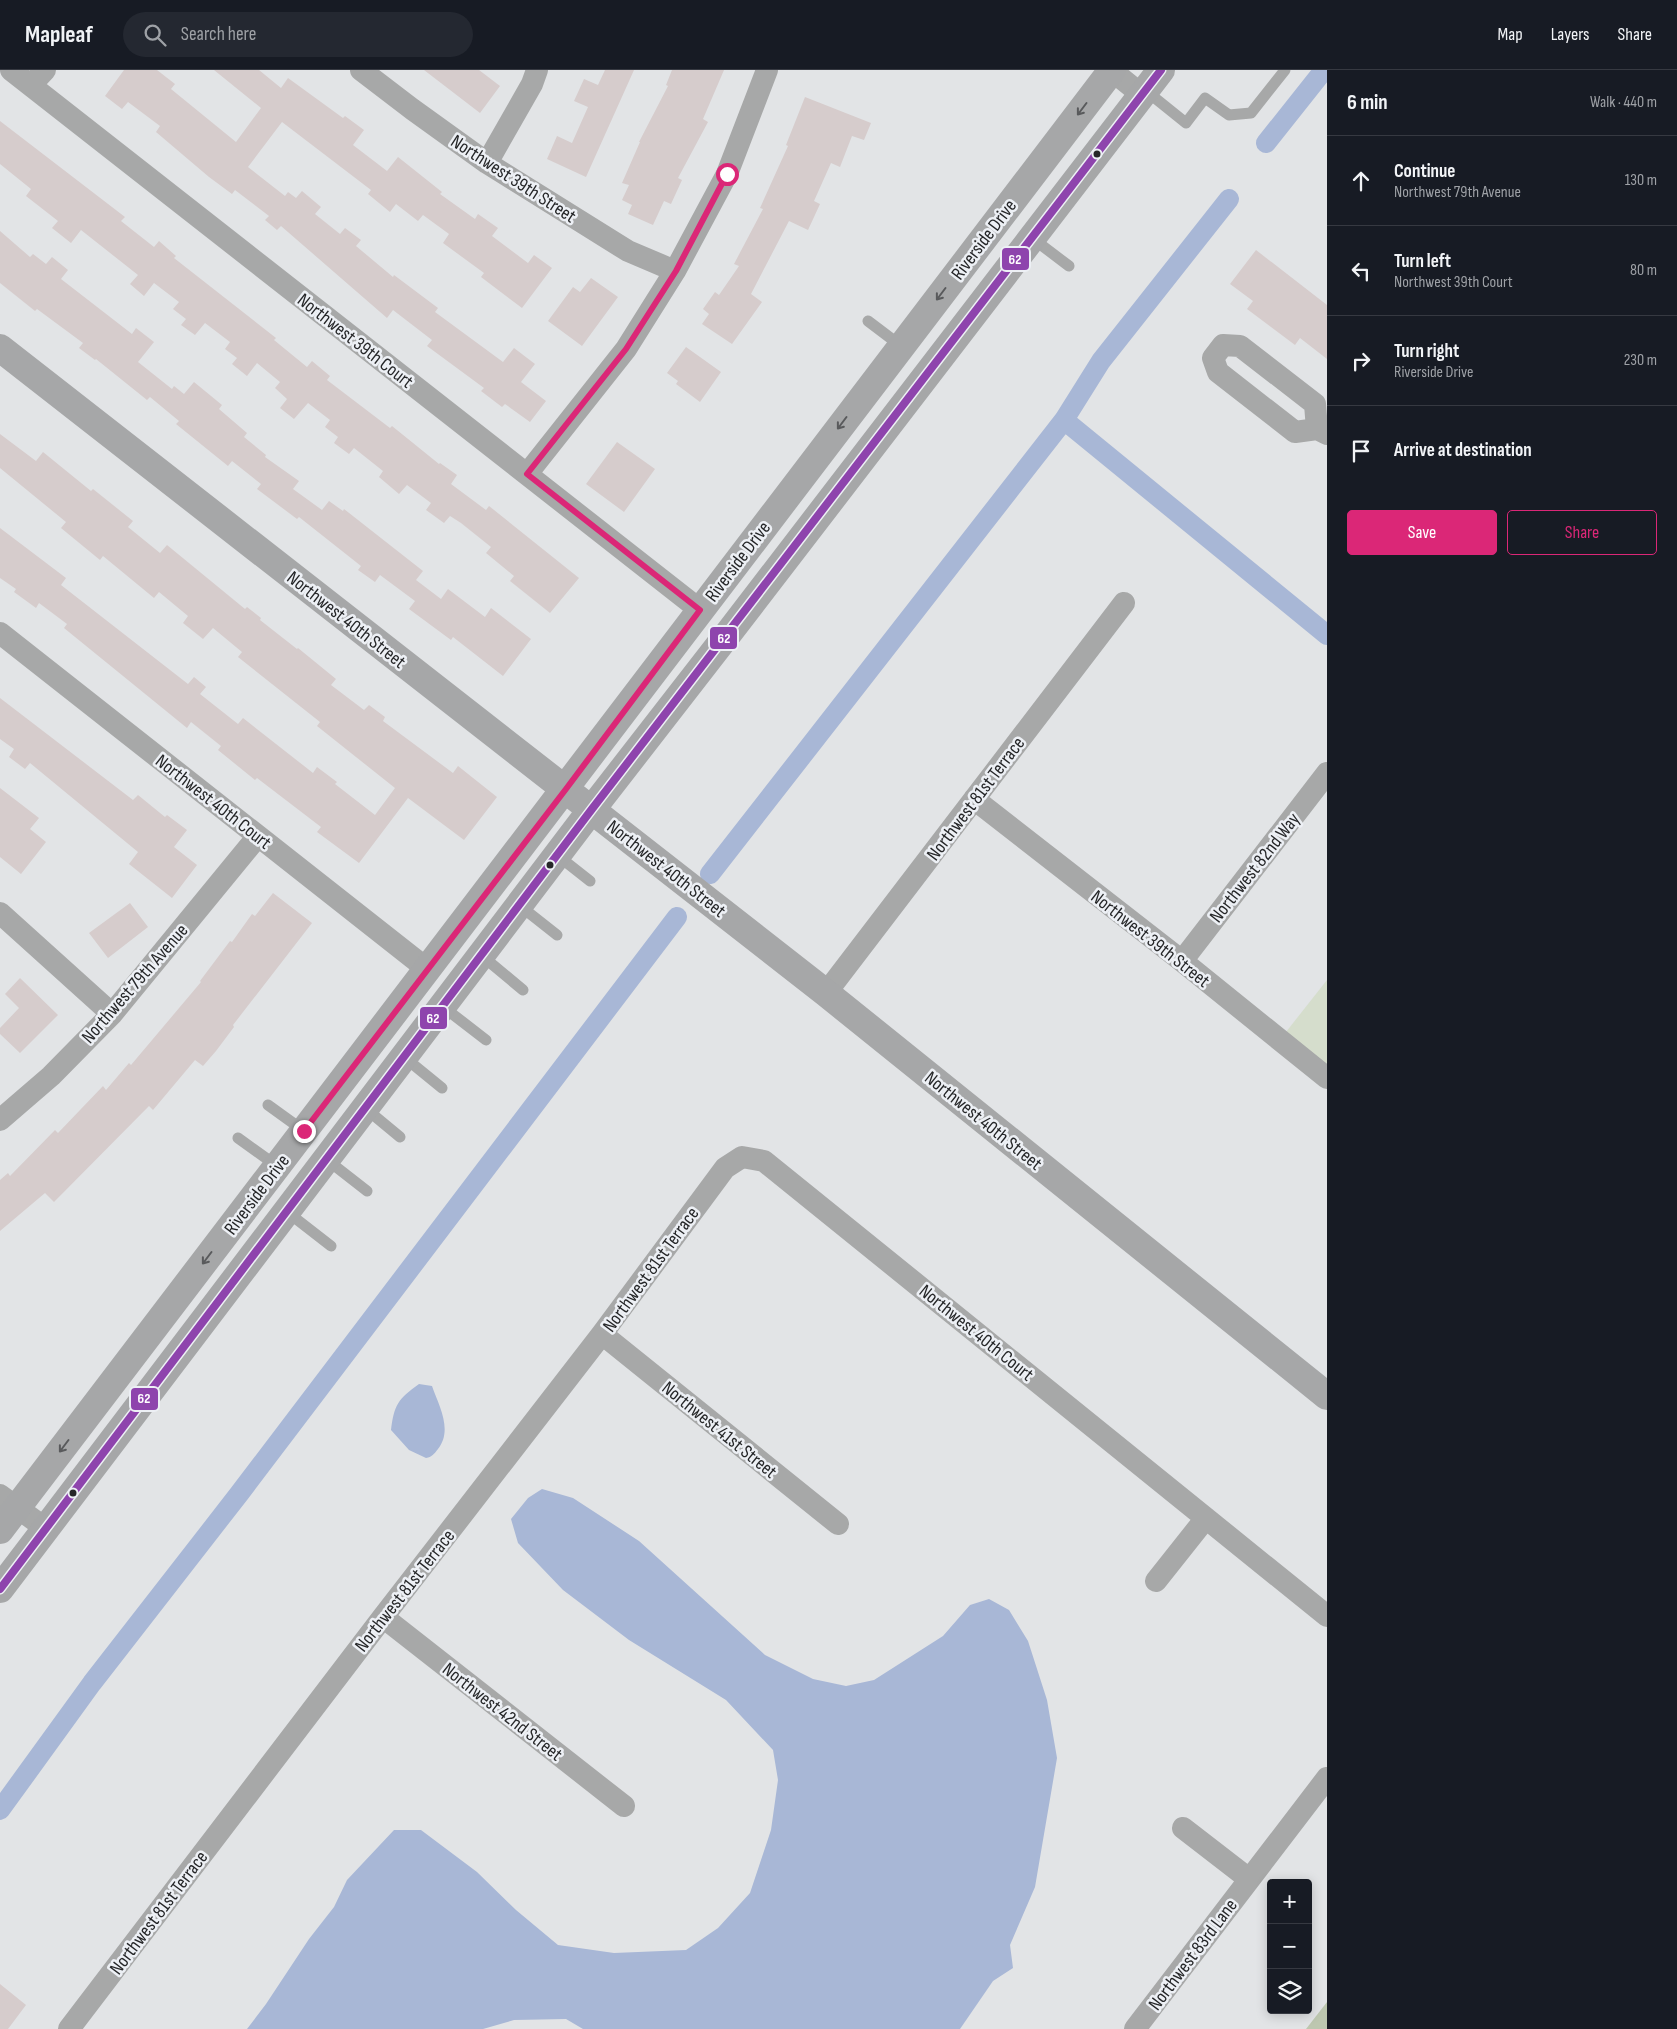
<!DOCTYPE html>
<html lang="en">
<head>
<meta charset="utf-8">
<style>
	body { margin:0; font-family:"Sofia Sans Condensed",sans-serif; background:#242831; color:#f1f3f6 }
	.controls { position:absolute; right:15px; bottom:15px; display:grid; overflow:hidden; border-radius:5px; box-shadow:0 2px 12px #0003 }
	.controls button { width:45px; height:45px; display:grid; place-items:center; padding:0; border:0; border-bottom:1px solid #363941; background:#171b24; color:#f1f3f6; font:25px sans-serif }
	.stop { position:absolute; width:15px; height:15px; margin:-11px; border:4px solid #db2777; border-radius:50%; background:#fff }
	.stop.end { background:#db2777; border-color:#fff; box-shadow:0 1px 5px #0008 }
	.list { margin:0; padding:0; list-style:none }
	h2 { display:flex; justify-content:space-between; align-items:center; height:65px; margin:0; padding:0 20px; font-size:21px }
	h2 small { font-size:16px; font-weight:400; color:#9ea1a6 }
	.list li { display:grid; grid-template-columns:32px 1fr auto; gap:15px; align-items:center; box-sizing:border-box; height:90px; padding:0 20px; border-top:1px solid #363941 }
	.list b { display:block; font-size:19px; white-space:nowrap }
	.list p { margin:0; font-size:16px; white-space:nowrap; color:#9ea1a6 }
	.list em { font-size:16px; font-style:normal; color:#9ea1a6 }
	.actions { display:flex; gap:10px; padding:15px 20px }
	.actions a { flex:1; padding:11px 0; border:1px solid #db2777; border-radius:5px; text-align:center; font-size:18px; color:#db2777 }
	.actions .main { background:#db2777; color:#fff }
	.icon { flex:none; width:28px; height:28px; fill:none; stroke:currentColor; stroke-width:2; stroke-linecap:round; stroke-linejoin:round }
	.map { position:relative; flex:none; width:1327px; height:1959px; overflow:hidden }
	header { display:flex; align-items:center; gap:30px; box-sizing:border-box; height:70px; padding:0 25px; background:#171b24; border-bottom:1px solid #363941 }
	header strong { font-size:24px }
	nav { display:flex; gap:28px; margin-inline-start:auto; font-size:18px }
	.search { width:350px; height:45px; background:#242831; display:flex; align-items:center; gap:12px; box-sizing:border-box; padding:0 18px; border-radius:28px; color:#9ea1a6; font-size:19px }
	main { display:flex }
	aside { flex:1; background:#171b24 }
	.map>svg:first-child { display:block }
	.green { fill:#d5ddcc }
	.forest { fill:#bdc7b0 }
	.water { fill:#a8b7d6 }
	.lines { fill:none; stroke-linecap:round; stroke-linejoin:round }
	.canal { stroke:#a8b7d6; stroke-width:20 }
	.building { fill:#d6cccc }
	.lane { stroke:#a7a8a8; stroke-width:11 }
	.street { stroke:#a7a8a8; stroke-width:22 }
	.secondary { stroke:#a6a7a8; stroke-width:28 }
	.bus-1-casing { stroke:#edf0f5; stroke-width:11 }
	.bus-1 { stroke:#8e44ad; stroke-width:8 }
	.oneway { stroke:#595a5c }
	.route { stroke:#db2777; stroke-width:6 }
	.bus-dot { fill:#262729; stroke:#edf0f5; stroke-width:2 }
	.labels { text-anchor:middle; stroke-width:5; stroke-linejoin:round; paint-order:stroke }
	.street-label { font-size:19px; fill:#262729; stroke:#edf0f5 }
	.line-badge { stroke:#edf0f5; stroke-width:2 }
	.badge-label { font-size:14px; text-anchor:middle; font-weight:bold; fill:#fff }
</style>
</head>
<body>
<header>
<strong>Mapleaf</strong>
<div class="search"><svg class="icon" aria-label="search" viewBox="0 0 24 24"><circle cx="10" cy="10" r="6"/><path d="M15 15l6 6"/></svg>Search here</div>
<nav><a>Map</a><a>Layers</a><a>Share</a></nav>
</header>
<main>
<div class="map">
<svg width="1327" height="1959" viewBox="0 0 1327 1959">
	<rect width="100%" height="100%" fill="#e2e4e6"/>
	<!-- green -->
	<path class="green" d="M 1327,910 L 1327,995 L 1286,962 Z"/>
	<!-- forest -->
	<path class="forest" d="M 1327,1932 L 1327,1959 L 1306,1959 Z"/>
	<!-- water -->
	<path class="water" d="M 419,1314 L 432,1316 C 439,1336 453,1360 438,1379 C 434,1384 432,1387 426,1388 L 409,1380 L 391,1360 C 394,1335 398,1329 419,1314 Z
		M 542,1419 L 573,1428 L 639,1471 L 765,1585 L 813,1609 L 846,1616 L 874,1610 L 943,1566 L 970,1535 L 989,1529 L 1009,1540 L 1028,1571 L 1047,1630 L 1057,1688 L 1035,1817 L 1010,1875 L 1013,1898 L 993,1911 L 960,1959 L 583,1959 L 566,1949 L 514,1950 L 483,1959 L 247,1959 L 266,1934 L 309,1869 L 334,1837 L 347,1810 L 394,1760 L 421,1760 L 477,1802 L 516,1840 L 558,1875 L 614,1883 L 686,1880 L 718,1858 L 750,1823 L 771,1760 L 778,1710 L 773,1680 L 726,1630 L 629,1570 L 563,1520 L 518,1473 L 511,1449 L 528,1428 Z"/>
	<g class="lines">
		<!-- canal -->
		<path class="canal" d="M 1266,73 L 1324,0
			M 1064,350 L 1327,565
			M 710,804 L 1064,350 L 1101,291 L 1229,129
			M 0,1740 L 92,1613 L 239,1424 L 677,847"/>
	</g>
	<!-- building -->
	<path class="building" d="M 124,0 L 157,0 L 175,14 L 171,19 L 236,72 L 261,38 L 214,0 L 259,0 L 281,18 L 288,8 L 343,48 L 345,46 L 364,60 L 353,75 L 387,101 L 398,87 L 442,122 L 440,124 L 475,149 L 478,144 L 498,158 L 492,166 L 528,193 L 534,185 L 552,198 L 522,238 L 481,207 L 484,203 L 443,173 L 449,164 L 423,145 L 418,151 L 396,134 L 390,142 L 368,124 L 371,120 L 282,52 L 248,97 L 285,126 L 288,122 L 296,128 L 302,121 L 321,137 L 315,144 L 340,164 L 345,158 L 361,170 L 356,176 L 393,207 L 394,205 L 438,238 L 435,242 L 503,292 L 514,278 L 535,294 L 521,312 L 546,331 L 530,352 L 505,334 L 502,337 L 481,321 L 484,318 L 427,276 L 432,270 L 393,240 L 387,248 L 281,156 L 277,160 L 265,150 L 269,146 L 235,120 L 232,124 L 209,107 L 156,62 L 160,56 L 128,32 L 122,39 L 105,26 Z
		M 424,0 L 479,0 L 500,16 L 480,43 Z
		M 605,0 L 634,0 L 586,107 L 547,89 L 557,66 L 572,73 L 588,37 L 574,31 L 584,9 L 598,15 Z
		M 672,0 L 724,0 L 703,49 L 708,52 L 678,108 L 682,110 L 671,134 L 664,131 L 653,155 L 628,144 L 632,135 L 622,130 L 629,115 L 622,113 L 640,72 L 639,72 L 668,16 L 666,15 Z
		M 805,27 L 871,53 L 864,70 L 852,66 L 840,97 L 831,93 L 814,131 L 820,134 L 808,160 L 789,151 L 751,224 L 762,232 L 732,274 L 702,254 L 709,244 L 703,239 L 715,222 L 719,225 L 739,196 L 734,194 L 763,139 L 760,138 L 788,76 L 786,75 Z
		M 0,51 L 125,147 L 121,151 L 154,177 L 159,171 L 176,186 L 174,188 L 276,268 L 274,270 L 307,297 L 312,291 L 330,306 L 327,310 L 390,358 L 392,356 L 439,394 L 440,393 L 457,405 L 451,414 L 486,440 L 489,436 L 579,508 L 550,543 L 510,511 L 514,506 L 486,483 L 491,477 L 461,453 L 450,446 L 444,453 L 426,440 L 431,433 L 407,415 L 399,424 L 379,407 L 383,401 L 354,378 L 349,384 L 334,373 L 338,367 L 325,357 L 330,350 L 308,333 L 294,349 L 280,338 L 287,329 L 275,318 L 280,312 L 257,293 L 247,306 L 232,294 L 237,288 L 225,279 L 230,272 L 205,253 L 195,265 L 181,255 L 186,249 L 173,239 L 179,232 L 154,213 L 144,226 L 130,214 L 138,205 L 81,160 L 71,173 L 52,158 L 58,151 L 26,126 L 31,119 L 0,94 Z
		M 0,161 L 30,187 L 33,184 L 46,194 L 52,187 L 68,200 L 61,209 L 132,264 L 136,258 L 154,272 L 138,292 L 172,319 L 174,316 L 184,324 L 194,312 L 222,335 L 219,339 L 247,363 L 244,367 L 266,385 L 265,387 L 299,411 L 293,419 L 322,440 L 329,431 L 343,441 L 344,439 L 423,501 L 416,510 L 441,529 L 448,519 L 485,547 L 491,538 L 531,569 L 503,606 L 453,567 L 451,570 L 409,539 L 415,531 L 380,505 L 375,512 L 358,500 L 361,496 L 299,447 L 297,449 L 257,419 L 261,414 L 232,391 L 228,396 L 176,354 L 179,351 L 150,327 L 147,330 L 96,289 L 95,290 L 79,278 L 83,273 L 37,239 L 35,241 L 0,213 Z
		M 1256,180 L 1327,235 L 1327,289 L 1300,268 L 1295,275 L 1247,239 L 1253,231 L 1230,214 Z
		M 591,208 L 618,227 L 582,276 L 548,251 L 573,217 L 580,222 Z
		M 686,277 L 721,302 L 700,332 L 676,314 L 678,311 L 667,303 Z
		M 0,364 L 36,391 L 43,382 L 91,421 L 93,419 L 133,451 L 128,457 L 160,483 L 167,475 L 245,539 L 247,537 L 261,548 L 260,550 L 297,579 L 298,578 L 336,609 L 331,615 L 364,640 L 369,635 L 385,647 L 383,651 L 453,703 L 458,696 L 497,727 L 464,770 L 408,728 L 359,793 L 317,762 L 321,757 L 257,708 L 255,710 L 218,680 L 221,676 L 191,652 L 187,658 L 64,558 L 67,554 L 39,533 L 36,538 L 14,522 L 16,519 L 0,508 L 0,458 L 66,508 L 61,515 L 188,614 L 194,607 L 206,617 L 200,624 L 238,654 L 243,648 L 313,703 L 317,697 L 337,712 L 335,714 L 375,745 L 395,718 L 317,656 L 320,652 L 238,587 L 242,582 L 213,558 L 203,569 L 183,553 L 188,546 L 159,522 L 154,528 L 103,486 L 100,490 L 61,458 L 66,452 L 0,398 Z
		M 617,372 L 655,399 L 624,442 L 586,414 Z
		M 0,628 L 133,730 L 138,725 L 165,747 L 167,745 L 187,760 L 174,777 L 197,795 L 172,828 L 129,794 L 138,782 L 30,693 L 25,699 L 9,687 L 14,679 L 0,669 Z
		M 0,718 L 39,748 L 30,759 L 46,772 L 21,804 L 0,787 Z
		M 273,823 L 312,853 L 233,955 L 234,957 L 216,981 L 203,996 L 195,990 L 153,1040 L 149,1036 L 54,1132 L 45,1123 L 0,1161 L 0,1110 L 8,1103 L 10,1106 L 55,1060 L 58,1063 L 103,1016 L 106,1020 L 129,993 L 131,995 L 201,912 L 200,911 L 230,871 L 232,872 L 252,844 L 255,846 Z
		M 130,833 L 148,857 L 108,888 L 89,863 Z
		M 20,908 L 58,945 L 20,983 L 0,964 L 0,958 L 19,938 L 5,924 Z
		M 0,1914 L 26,1935 L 8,1959 L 0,1959 Z"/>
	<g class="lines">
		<!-- lane -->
		<path class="lane" d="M 1145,20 L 1186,53 L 1205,28 L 1229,45 L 1251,43 L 1285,0
			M 1032,168 L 1069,196
			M 868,251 L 901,276
			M 557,785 L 590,811
			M 519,835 L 557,865
			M 481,885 L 523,920
			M 442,936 L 486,970
			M 404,987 L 442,1018
			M 268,1035 L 304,1061
			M 365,1038 L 400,1067
			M 238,1068 L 277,1096
			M 326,1089 L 367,1121
			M 286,1141 L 331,1176"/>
		<!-- street -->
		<path class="street" d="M 11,0 L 700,540
			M 361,0 L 412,39 L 487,93 L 628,181 L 675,201
			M 1111,0 L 1142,25
			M 31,15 L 45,0
			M 487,93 L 532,14 L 537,0
			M 1317,359 L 1315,334 L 1240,276 L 1223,275 L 1213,288 L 1218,302 L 1295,362 L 1317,359 L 1327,364
			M 527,404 L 626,279 L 675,201 L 727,104 L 767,0
			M 0,563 L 427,899
			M 974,729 L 1182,891 L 1327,1008
			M 0,843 L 112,944
			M 1182,891 L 1327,703
			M 826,923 L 1124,533
			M 0,1050 L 51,1006 L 112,944 L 258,766
			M 602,1264 L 838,1454
			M 0,1425 L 45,1458
			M 1156,1511 L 1206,1448
			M 383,1547 L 624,1736
			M 1183,1758 L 1249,1809
			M 69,1959 L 383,1547 L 602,1264 L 725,1098 L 742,1087 L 764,1091 L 1327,1546
			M 1135,1959 L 1327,1708"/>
		<!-- secondary -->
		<path class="secondary" d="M 0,278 L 826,923 L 1327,1326
			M 0,1460 L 1112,0
			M 0,1519 L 592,739 L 731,560 L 1161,0"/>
		<!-- bus-1 casing -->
		<g class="bus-1-casing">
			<path id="bus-1" d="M 0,1519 L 592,739 L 1161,0"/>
		</g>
		<!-- bus-1 -->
		<use href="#bus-1" class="bus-1"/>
	</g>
	<!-- one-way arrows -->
	<defs><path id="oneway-shaft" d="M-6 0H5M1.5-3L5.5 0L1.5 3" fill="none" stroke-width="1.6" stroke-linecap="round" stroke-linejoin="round" transform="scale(1.25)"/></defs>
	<g class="oneway">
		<use href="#oneway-shaft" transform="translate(1082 39) rotate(127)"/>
		<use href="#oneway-shaft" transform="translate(941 224) rotate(127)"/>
		<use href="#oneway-shaft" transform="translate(842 353) rotate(127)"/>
		<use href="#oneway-shaft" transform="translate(207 1188) rotate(127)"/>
		<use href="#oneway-shaft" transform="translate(64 1376) rotate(127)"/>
	</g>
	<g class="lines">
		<!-- route -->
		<path class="route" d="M 304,1061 L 566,719 L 700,540 L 527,404 L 626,279 L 676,201 L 727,104"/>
	</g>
	<!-- markers -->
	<g class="bus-dot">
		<circle cx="1097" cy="84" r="4.5"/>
		<circle cx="550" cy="795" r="4.5"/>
		<circle cx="73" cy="1423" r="4.5"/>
	</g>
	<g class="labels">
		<!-- street labels -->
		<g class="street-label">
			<text transform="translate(514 108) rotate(33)" y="7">Northwest 39th Street</text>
			<text transform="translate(983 169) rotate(-53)" y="7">Riverside Drive</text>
			<text transform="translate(356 270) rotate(38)" y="7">Northwest 39th Court</text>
			<text transform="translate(737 491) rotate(-53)" y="7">Riverside Drive</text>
			<text transform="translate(347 549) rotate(38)" y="7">Northwest 40th Street</text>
			<text transform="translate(975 728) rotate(-53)" y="7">Northwest 81st Terrace</text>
			<text transform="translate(214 731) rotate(38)" y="7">Northwest 40th Court</text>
			<text transform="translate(1254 797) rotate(-52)" y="7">Northwest 82nd Way</text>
			<text transform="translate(667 798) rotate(38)" y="7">Northwest 40th Street</text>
			<text transform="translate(1151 868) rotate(38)" y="7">Northwest 39th Street</text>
			<text transform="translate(134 913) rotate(-49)" y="7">Northwest 79th Avenue</text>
			<text transform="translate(984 1050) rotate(39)" y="7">Northwest 40th Street</text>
			<text transform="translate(256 1124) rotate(-53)" y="7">Riverside Drive</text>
			<text transform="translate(650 1199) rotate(-54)" y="7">Northwest 81st Terrace</text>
			<text transform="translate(977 1262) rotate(39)" y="7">Northwest 40th Court</text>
			<text transform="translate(720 1359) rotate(39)" y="7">Northwest 41st Street</text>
			<text transform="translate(404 1520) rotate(-52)" y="7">Northwest 81st Terrace</text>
			<text transform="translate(503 1641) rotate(38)" y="7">Northwest 42nd Street</text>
			<text transform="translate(158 1842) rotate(-53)" y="7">Northwest 81st Terrace</text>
			<text transform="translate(1192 1884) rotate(-53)" y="7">Northwest 83rd Lane</text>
		</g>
	</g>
	<g class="line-badge">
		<rect x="1001" y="177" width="29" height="24" rx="5" fill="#8e44ad"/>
		<rect x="709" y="556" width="29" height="24" rx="5" fill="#8e44ad"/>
		<rect x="419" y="936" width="29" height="24" rx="5" fill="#8e44ad"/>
		<rect x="130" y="1317" width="29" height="24" rx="5" fill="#8e44ad"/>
	</g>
	<g class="badge-label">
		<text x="1015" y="194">62</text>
		<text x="724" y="573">62</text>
		<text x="433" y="953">62</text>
		<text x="144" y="1333">62</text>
	</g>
</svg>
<div class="controls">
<button>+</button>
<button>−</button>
<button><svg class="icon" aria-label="layers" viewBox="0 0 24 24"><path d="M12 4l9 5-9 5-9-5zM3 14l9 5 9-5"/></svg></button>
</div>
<div class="stop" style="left:727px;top:104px"></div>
<div class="stop end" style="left:304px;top:1061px"></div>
</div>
<aside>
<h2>6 min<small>Walk · 440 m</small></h2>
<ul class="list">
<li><svg class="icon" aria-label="ahead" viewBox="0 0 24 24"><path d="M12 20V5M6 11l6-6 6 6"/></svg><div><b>Continue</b><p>Northwest 79th Avenue</p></div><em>130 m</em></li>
<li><svg class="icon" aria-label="left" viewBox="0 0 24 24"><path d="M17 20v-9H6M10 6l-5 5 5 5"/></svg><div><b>Turn left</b><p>Northwest 39th Court</p></div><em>80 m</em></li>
<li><svg class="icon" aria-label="right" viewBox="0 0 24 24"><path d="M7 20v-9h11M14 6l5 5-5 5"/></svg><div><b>Turn right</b><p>Riverside Drive</p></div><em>230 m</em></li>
<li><svg class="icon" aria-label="arrive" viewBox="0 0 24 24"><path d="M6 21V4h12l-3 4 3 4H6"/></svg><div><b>Arrive at destination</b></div></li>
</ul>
<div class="actions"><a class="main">Save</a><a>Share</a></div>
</aside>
</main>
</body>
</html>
